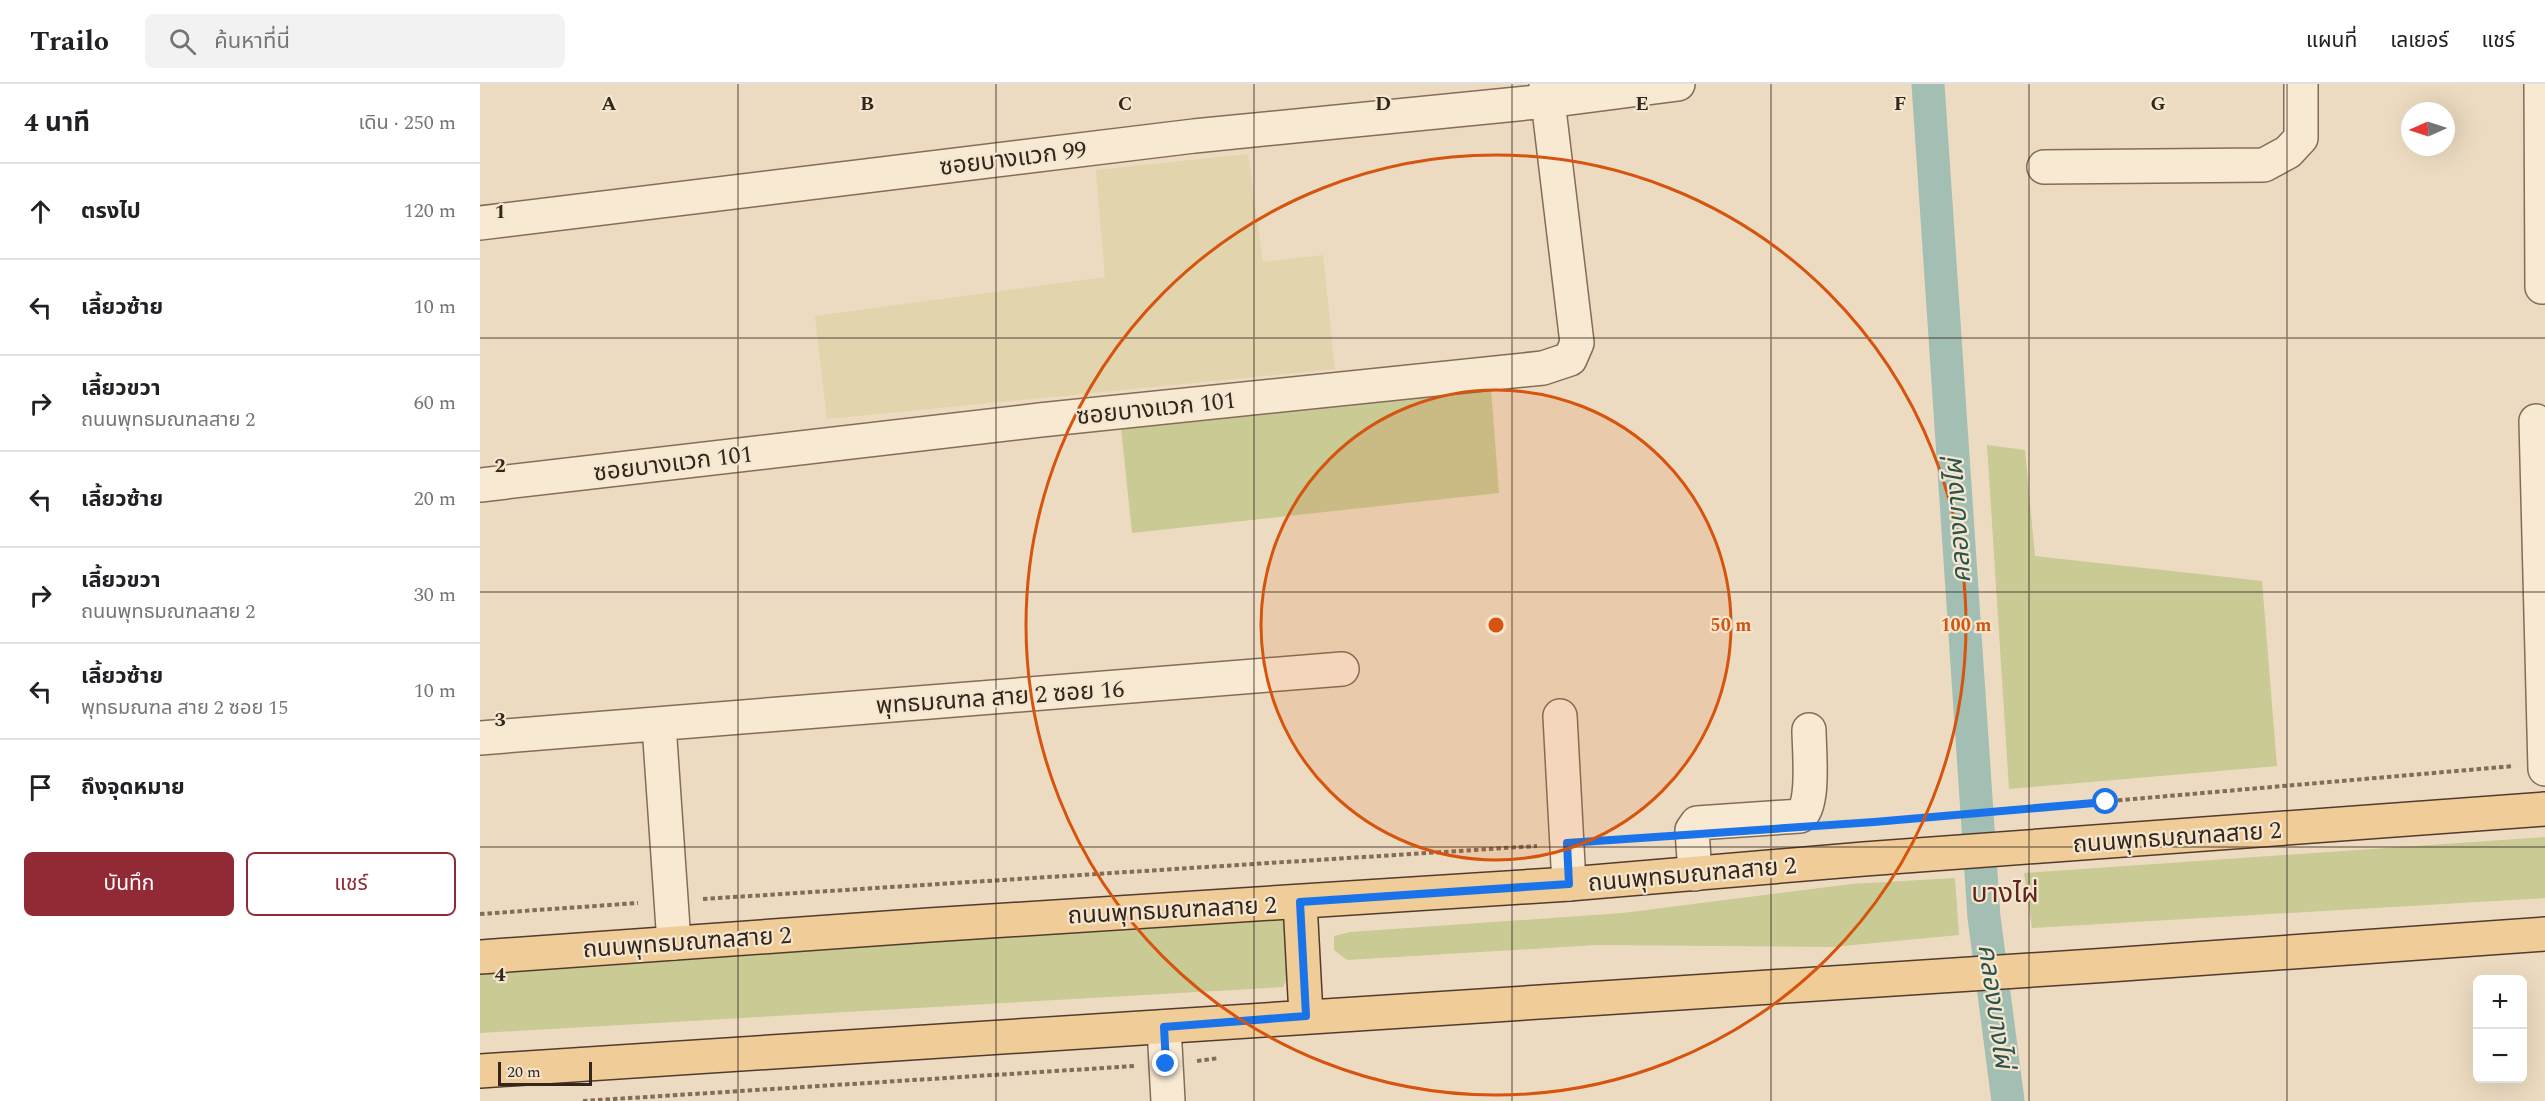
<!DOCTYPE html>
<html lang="th">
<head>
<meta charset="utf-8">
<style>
	body { margin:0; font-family:Spectral,"Noto Sans Thai",serif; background:#f2f2f2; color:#202124 }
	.controls { position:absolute; right:18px; bottom:18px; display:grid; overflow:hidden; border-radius:9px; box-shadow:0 6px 24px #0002 }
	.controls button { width:54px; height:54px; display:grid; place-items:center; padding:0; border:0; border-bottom:2px solid #e0e0e0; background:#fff; color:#202124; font:30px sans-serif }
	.compass { position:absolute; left:1921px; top:18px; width:54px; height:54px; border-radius:50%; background:#fff; box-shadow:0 6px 24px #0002; rotate:267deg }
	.scale { position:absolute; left:18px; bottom:15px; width:94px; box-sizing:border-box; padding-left:6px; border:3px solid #35261d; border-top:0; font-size:16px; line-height:21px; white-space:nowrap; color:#35261d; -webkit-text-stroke:4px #f4e6cf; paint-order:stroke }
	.stop { position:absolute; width:18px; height:18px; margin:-14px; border:4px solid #1a73e8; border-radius:50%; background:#fff }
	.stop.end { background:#1a73e8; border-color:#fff; box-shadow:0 2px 6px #0008 }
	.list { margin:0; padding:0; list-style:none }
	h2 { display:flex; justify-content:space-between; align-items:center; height:78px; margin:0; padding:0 24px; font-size:26px }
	h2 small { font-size:20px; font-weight:400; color:#757577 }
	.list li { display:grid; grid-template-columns:39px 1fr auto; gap:18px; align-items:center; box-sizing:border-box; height:96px; padding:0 24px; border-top:2px solid #e0e0e0 }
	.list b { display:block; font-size:22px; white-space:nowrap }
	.list p { margin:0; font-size:20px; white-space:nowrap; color:#757577 }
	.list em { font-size:20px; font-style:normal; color:#757577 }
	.actions { display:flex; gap:12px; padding:18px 24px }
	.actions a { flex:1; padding:14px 0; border:2px solid #922a35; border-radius:9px; text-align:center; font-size:21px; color:#922a35 }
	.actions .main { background:#922a35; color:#fff }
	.icon { flex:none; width:33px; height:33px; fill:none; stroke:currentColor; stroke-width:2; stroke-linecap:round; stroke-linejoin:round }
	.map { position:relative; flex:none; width:2065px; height:1017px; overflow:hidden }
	header { display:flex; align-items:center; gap:36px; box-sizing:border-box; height:84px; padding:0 30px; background:#fff; border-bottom:2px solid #e0e0e0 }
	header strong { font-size:28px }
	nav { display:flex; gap:33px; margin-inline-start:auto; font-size:21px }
	.search { width:420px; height:54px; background:#f2f2f2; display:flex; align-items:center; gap:15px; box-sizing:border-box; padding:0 21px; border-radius:9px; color:#757577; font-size:22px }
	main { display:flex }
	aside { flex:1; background:#fff }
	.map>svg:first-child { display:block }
	.farmland { fill:#e2d4ad }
	.green { fill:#c9ca94 }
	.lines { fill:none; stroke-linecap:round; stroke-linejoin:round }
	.canal { stroke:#a3bfb4; stroke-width:33 }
	.minor-casing { stroke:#856c58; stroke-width:36 }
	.major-casing { stroke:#523b2d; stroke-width:36 }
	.path { stroke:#856c58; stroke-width:4; stroke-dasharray:4.5 3; stroke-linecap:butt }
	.minor { stroke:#f8e9d3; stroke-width:33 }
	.major { stroke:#f0cc98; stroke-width:33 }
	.route { stroke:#1a73e8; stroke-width:8 }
	.grid { fill:none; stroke:#35261d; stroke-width:1.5; stroke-opacity:0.55 }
	.ring { fill:none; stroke:#d6540e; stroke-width:3 }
	.labels { text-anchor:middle; stroke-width:4.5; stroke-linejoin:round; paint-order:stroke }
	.street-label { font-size:24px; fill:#35261d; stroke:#f4e6cf }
	.water-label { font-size:26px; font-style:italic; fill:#2c544e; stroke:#f4e6cf }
	.quarter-label { font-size:27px; fill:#60251d; stroke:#f4e6cf }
	.grid-label { font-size:20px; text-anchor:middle; font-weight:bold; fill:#35261d; stroke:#f4e6cf; stroke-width:4.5; stroke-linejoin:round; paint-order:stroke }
	.centre { fill:#d6540e; stroke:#f4e6cf; stroke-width:3 }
	.ring-label { font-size:18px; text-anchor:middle; font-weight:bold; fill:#d6540e; stroke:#f4e6cf; stroke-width:4.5; stroke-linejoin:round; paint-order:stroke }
</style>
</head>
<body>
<header>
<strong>Trailo</strong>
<div class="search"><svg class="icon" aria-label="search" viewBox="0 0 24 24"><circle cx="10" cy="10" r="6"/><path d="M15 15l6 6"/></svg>ค้นหาที่นี่</div>
<nav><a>แผนที่</a><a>เลเยอร์</a><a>แชร์</a></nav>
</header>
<main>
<aside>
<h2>4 นาที<small>เดิน · 250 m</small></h2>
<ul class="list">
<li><svg class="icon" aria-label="ahead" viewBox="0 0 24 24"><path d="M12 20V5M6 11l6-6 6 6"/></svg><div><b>ตรงไป</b></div><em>120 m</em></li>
<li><svg class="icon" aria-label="left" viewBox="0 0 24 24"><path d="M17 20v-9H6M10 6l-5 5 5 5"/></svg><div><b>เลี้ยวซ้าย</b></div><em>10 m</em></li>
<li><svg class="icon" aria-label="right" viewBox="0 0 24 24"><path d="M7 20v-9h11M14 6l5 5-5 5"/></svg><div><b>เลี้ยวขวา</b><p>ถนนพุทธมณฑลสาย 2</p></div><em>60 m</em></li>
<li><svg class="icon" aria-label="left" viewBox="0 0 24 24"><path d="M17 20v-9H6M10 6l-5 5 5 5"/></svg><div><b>เลี้ยวซ้าย</b></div><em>20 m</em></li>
<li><svg class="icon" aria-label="right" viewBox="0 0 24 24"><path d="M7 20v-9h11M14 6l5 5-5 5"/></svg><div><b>เลี้ยวขวา</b><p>ถนนพุทธมณฑลสาย 2</p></div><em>30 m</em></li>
<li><svg class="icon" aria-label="left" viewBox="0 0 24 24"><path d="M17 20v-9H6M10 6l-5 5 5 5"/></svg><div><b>เลี้ยวซ้าย</b><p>พุทธมณฑล สาย 2 ซอย 15</p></div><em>10 m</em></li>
<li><svg class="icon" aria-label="arrive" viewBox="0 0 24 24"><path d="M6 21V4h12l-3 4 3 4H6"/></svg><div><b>ถึงจุดหมาย</b></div></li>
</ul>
<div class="actions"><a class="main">บันทึก</a><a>แชร์</a></div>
</aside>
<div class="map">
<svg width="2065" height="1017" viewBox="0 0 2065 1017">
	<rect width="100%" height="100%" fill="#ecdbc0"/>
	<!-- farmland -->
	<path class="farmland" d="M 768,70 L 783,178 L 843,171 L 855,285 L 347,335 L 335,232 L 625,193 L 616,86 Z"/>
	<!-- green -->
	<path class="green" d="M 1011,304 L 1019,409 L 652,449 L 641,344 Z
		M 1507,361 L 1545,366 L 1555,472 L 1782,497 L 1797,682 L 1529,705 Z
		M 2065,753 L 2065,814 L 1552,844 L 1544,789 Z
		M 1475,794 L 1479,851 L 1352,863 L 1117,861 L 867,876 L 854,866 L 854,852 L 870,848 L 1143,829 L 1371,800 Z
		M 786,833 L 811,834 L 812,885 L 803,903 L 0,949 L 0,888 Z"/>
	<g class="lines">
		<!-- canal -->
		<path class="canal" d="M 1448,0 L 1504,833 L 1528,1017"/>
		<!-- minor casing -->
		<g class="minor-casing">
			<path id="minor" d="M 2061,0 L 2062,203
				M 1564,83 L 1784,81 L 1808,68 L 1821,54 L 1821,0
				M 0,139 L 714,52 L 1067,17 L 1198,0
				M 2056,337 L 2065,685
				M 0,401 L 560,336 L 1063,284 L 1090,275 L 1097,259 L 1066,0
				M 1080,632 L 1089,800
				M 179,641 L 194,859
				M 0,654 L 862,585
				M 1215,790 L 1212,746 L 1217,739 L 1320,732 C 1335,723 1329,664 1329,646
				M 684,943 L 688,1017"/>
		</g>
		<!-- major casing -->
		<g class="major-casing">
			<path id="major" d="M 820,818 L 826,932
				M 0,873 L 449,841 L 1089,800 L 1384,775 L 2065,725
				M 0,987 L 1629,881 L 2065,850"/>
		</g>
		<!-- path -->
		<path class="path" d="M 1354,741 L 2034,682
			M 1118,757 L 1182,753
			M 223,815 L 1057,762
			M 0,830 L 158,819
			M 717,977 L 739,974
			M 103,1017 L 655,982"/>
		<!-- minor -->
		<use href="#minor" class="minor"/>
		<!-- major -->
		<use href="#major" class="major"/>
	</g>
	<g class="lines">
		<!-- route -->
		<path class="route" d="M 686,980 L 684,943 L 826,932 L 820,818 L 1089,800 L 1087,759 L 1394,738 L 1626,718"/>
	</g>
	<!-- grid -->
	<path class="grid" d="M 258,0 L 258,1017M 516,0 L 516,1017M 774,0 L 774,1017M 1032,0 L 1032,1017M 1291,0 L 1291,1017M 1549,0 L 1549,1017M 1807,0 L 1807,1017M 0,254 L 2065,254M 0,508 L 2065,508M 0,763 L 2065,763"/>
	<!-- distance rings -->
	<circle cx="1016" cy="541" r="235" fill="#d6540e" fill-opacity=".12"/>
	<g class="ring">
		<circle cx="1016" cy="541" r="235"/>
		<circle cx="1016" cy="541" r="470"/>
	</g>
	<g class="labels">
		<!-- street labels -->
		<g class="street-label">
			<text transform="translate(533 74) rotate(-7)" y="8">ซอยบางแวก 99</text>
			<text transform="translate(676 324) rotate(-6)" y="8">ซอยบางแวก 101</text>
			<text transform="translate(193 379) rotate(-7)" y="8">ซอยบางแวก 101</text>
			<text transform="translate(520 613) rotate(-4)" y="8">พุทธมณฑล สาย 2 ซอย 16</text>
			<text transform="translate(1697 753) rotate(-4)" y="8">ถนนพุทธมณฑลสาย 2</text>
			<text transform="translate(1212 790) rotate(-5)" y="8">ถนนพุทธมณฑลสาย 2</text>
			<text transform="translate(692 826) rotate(-3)" y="8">ถนนพุทธมณฑลสาย 2</text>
			<text transform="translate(207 858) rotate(-4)" y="8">ถนนพุทธมณฑลสาย 2</text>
		</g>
		<!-- water labels -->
		<g class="water-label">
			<text transform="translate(1477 437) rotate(-94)" y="9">คลองบางไผ่</text>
			<text transform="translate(1516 922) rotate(82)" y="9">คลองบางไผ่</text>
		</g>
		<!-- quarter labels -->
		<g class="quarter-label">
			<text x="1525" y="818">บางไผ่</text>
		</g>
	</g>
	<g class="grid-label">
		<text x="129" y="26">A</text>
		<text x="387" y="26">B</text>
		<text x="645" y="26">C</text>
		<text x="903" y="26">D</text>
		<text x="1162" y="26">E</text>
		<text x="1420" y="26">F</text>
		<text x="1678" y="26">G</text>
		<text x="20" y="134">1</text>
		<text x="20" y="388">2</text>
		<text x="20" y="642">3</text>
		<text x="20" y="897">4</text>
	</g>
	<circle cx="1016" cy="541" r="9" class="centre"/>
	<g class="ring-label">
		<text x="1251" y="547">50 m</text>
		<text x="1486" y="547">100 m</text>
	</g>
</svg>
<div class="controls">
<button>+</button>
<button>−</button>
</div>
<svg class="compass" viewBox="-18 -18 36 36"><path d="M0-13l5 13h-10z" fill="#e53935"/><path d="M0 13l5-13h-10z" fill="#757577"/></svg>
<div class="scale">20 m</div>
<div class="stop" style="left:1626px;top:718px"></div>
<div class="stop end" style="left:686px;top:980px"></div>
</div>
</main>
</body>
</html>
